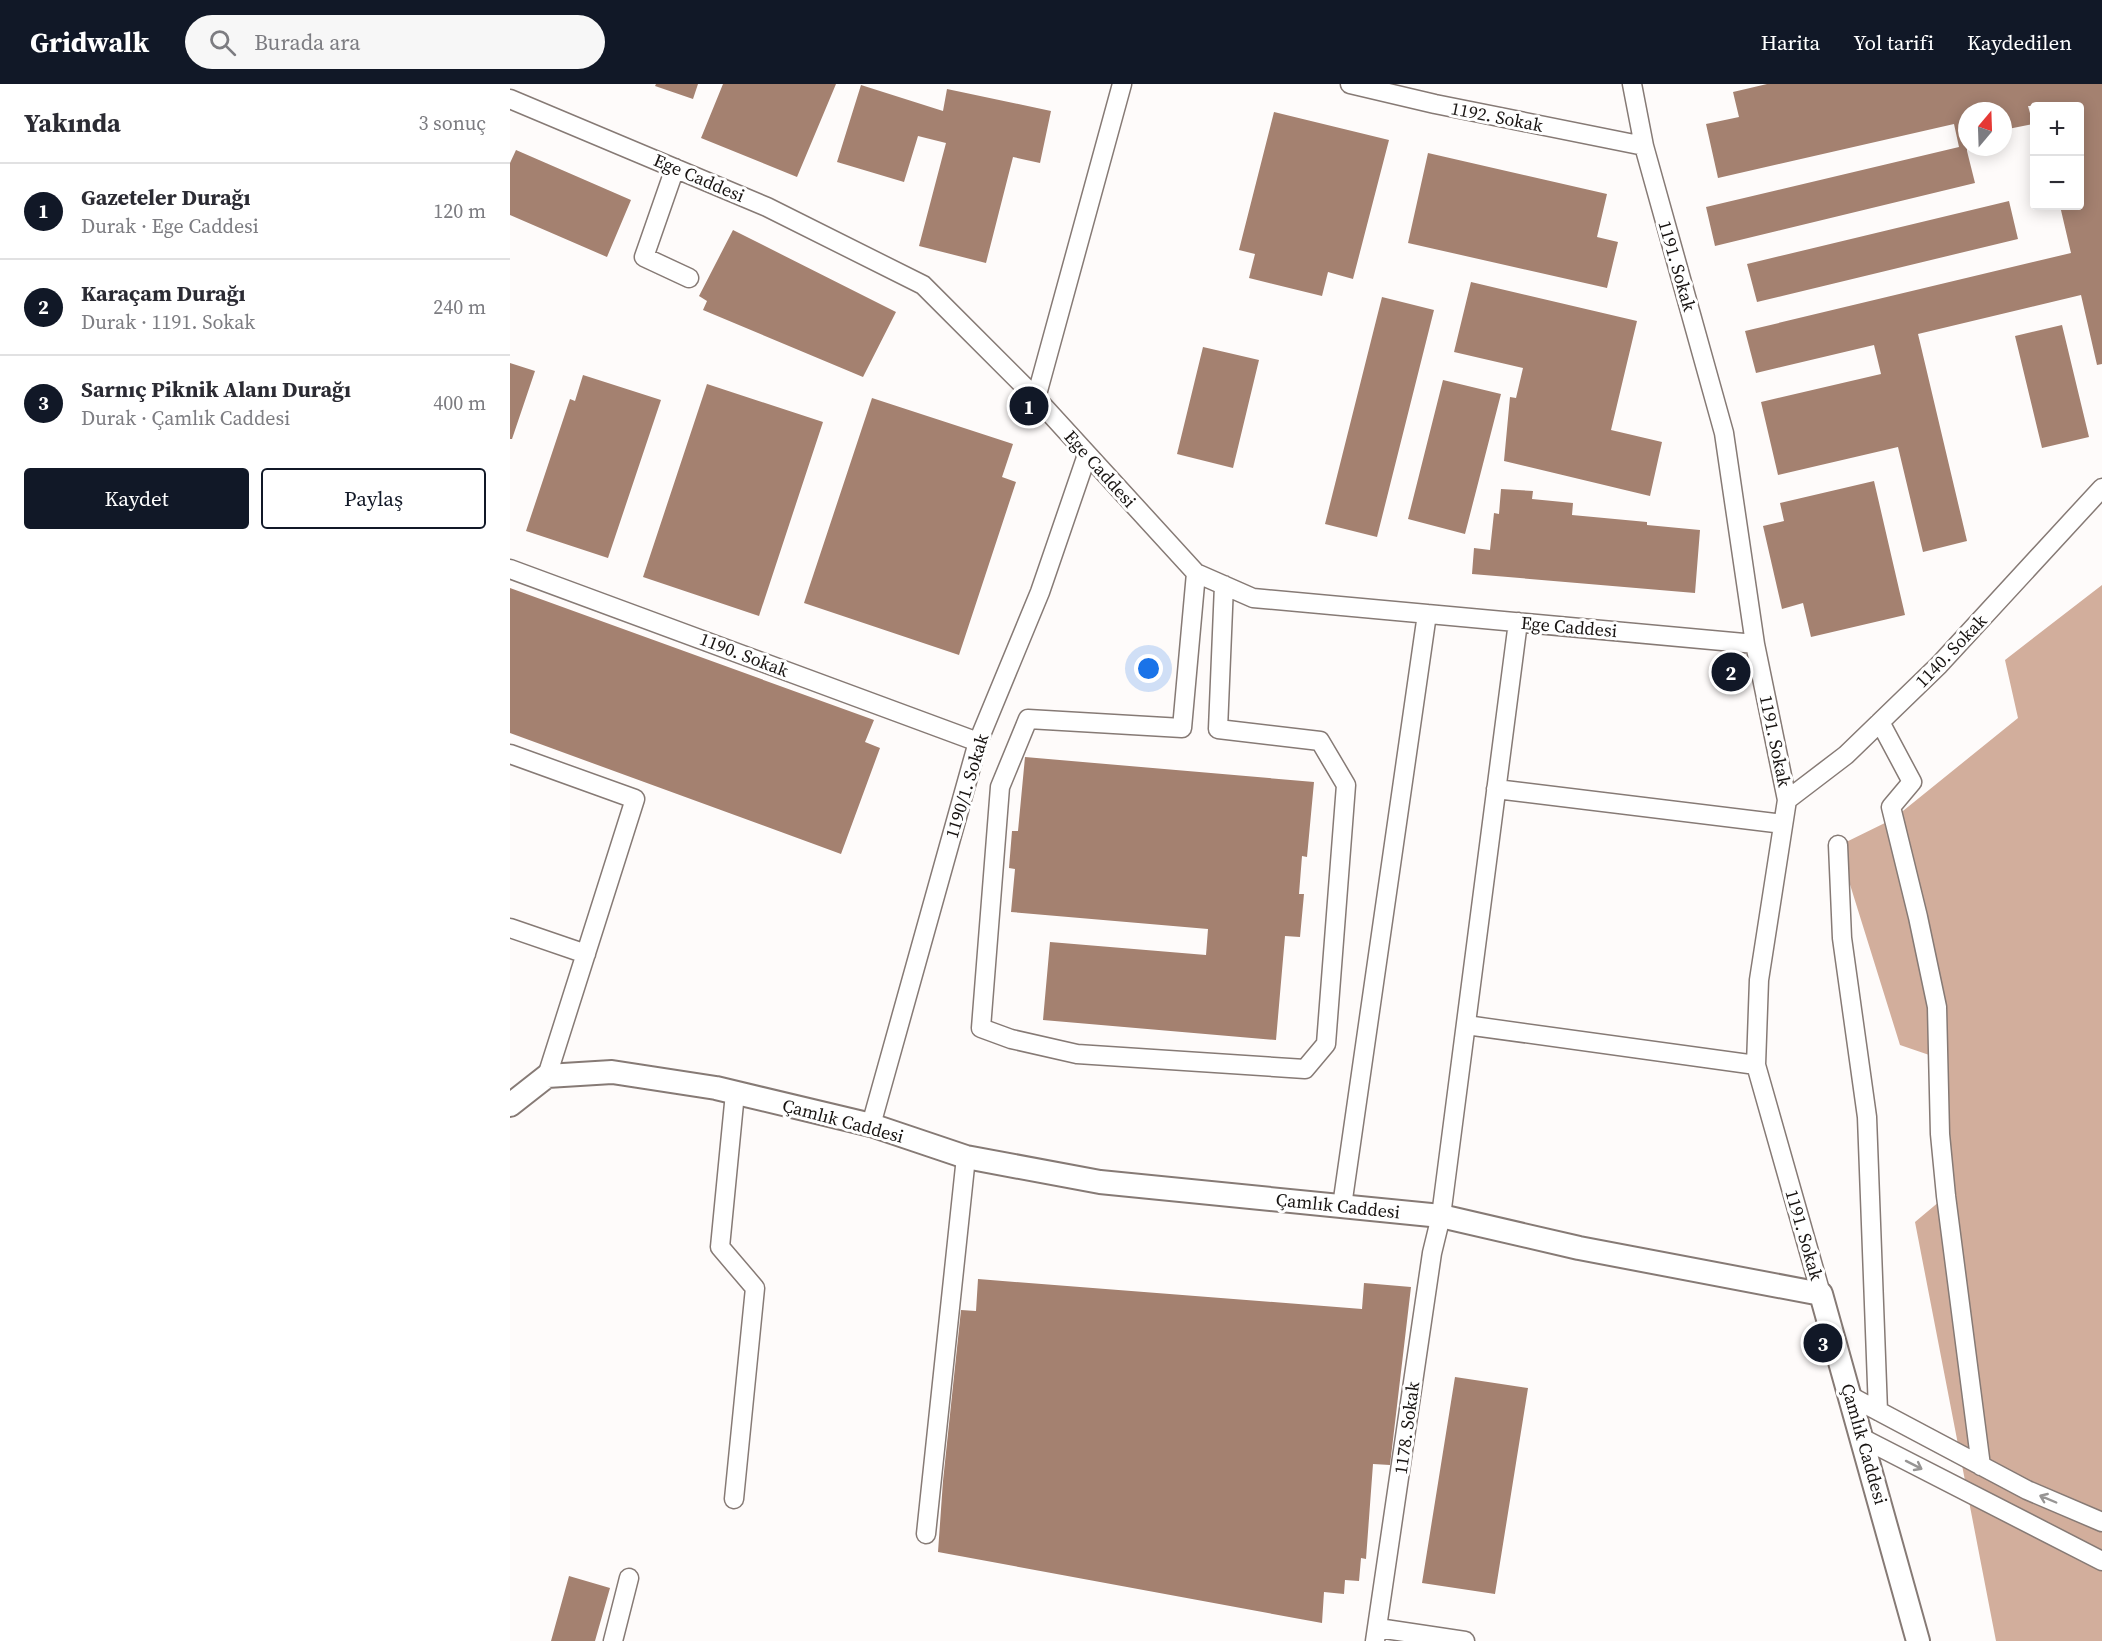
<!DOCTYPE html>
<html lang="tr">
<head>
<meta charset="utf-8">
<style>
	body { margin:0; font-family:"Source Serif 4",serif; background:#f7f7f7; color:#2b2b33 }
	.controls { position:absolute; right:18px; top:18px; display:grid; overflow:hidden; border-radius:6px; box-shadow:0 3px 15px #0003 }
	.controls button { width:54px; height:54px; display:grid; place-items:center; padding:0; border:0; border-bottom:2px solid #e1e1e2; background:#fff; color:#2b2b33; font:30px sans-serif }
	.compass { position:absolute; left:1448px; top:18px; width:54px; height:54px; border-radius:50%; background:#fff; box-shadow:0 3px 15px #0003; rotate:19deg }
	.you { position:absolute; left:639px; top:585px; width:21px; height:21px; margin:-15px; border:4px solid #fff; border-radius:50%; background:#1a73e8; box-shadow:0 0 0 9px #1a73e833 }
	.badge { display:grid; place-items:center; width:39px; height:39px; border-radius:50%; background:#111827; color:#fff; font-size:20px; font-weight:700 }
	.pin { position:absolute; translate:-50% -50%; border:3px solid #fff; box-shadow:0 2px 6px #0006 }
	.list { margin:0; padding:0; list-style:none }
	h2 { display:flex; justify-content:space-between; align-items:center; height:78px; margin:0; padding:0 24px; font-size:26px }
	h2 small { font-size:20px; font-weight:400; color:#7c7c81 }
	.list li { display:grid; grid-template-columns:39px 1fr auto; gap:18px; align-items:center; box-sizing:border-box; height:96px; padding:0 24px; border-top:2px solid #e1e1e2 }
	.list b { display:block; font-size:22px; white-space:nowrap }
	.list p { margin:0; font-size:20px; white-space:nowrap; color:#7c7c81 }
	.list em { font-size:20px; font-style:normal; color:#7c7c81 }
	.actions { display:flex; gap:12px; padding:18px 24px }
	.actions a { flex:1; padding:14px 0; border:2px solid #111827; border-radius:6px; text-align:center; font-size:21px; color:#111827 }
	.actions .main { background:#111827; color:#fff }
	.icon { flex:none; width:33px; height:33px; fill:none; stroke:currentColor; stroke-width:2; stroke-linecap:round; stroke-linejoin:round }
	.map { position:relative; flex:none; width:1592px; height:1557px; overflow:hidden }
	header { display:flex; align-items:center; gap:36px; box-sizing:border-box; height:84px; padding:0 30px; background:#111827; color:#fff }
	header strong { font-size:28px }
	nav { display:flex; gap:33px; margin-inline-start:auto; font-size:21px }
	.search { width:420px; height:54px; background:#f7f7f7; display:flex; align-items:center; gap:15px; box-sizing:border-box; padding:0 21px; border-radius:33px; color:#7c7c81; font-size:22px }
	main { display:flex }
	aside { flex:1; background:#fff }
	.map>svg:first-child { display:block }
	.forest { fill:#d2ae9c }
	.building { fill:#a48170 }
	.lines { fill:none; stroke-linecap:round; stroke-linejoin:round }
	.minor-casing { stroke:#867a75; stroke-width:21 }
	.major-casing { stroke:#867a75; stroke-width:26 }
	.minor { stroke:#fff; stroke-width:18 }
	.major { stroke:#fff; stroke-width:22 }
	.oneway { stroke:#979594 }
	.labels { text-anchor:middle; stroke-width:6; stroke-linejoin:round; paint-order:stroke }
	.street-label { font-size:18px; fill:#181412; stroke:#fff }
</style>
</head>
<body>
<header>
<strong>Gridwalk</strong>
<div class="search"><svg class="icon" aria-label="search" viewBox="0 0 24 24"><circle cx="10" cy="10" r="6"/><path d="M15 15l6 6"/></svg>Burada ara</div>
<nav><a>Harita</a><a>Yol tarifi</a><a>Kaydedilen</a></nav>
</header>
<main>
<aside>
<h2>Yakında<small>3 sonuç</small></h2>
<ul class="list">
<li><span class="badge">1</span><div><b>Gazeteler Durağı</b><p>Durak · Ege Caddesi</p></div><em>120 m</em></li>
<li><span class="badge">2</span><div><b>Karaçam Durağı</b><p>Durak · 1191. Sokak</p></div><em>240 m</em></li>
<li><span class="badge">3</span><div><b>Sarnıç Piknik Alanı Durağı</b><p>Durak · Çamlık Caddesi</p></div><em>400 m</em></li>
</ul>
<div class="actions"><a class="main">Kaydet</a><a>Paylaş</a></div>
</aside>
<div class="map">
<svg width="1592" height="1557" viewBox="0 0 1592 1557">
	<rect width="100%" height="100%" fill="#fefbfa"/>
	<!-- forest -->
	<path class="forest" d="M 1592,501 L 1592,1557 L 1486,1557 L 1405,1138 L 1436,1112 L 1428,974 L 1390,961 L 1328,762 L 1383,735 L 1508,634 L 1495,576 Z"/>
	<!-- building -->
	<path class="building" d="M 146,0 L 188,0 L 183,15 L 145,2 Z
		M 213,0 L 326,0 L 287,93 L 191,54 Z
		M 1257,0 L 1592,0 L 1592,280 L 1587,281 L 1571,211 L 1408,250 L 1457,457 L 1413,468 L 1388,363 L 1268,391 L 1251,318 L 1371,290 L 1364,261 L 1246,289 L 1235,247 L 1561,169 L 1550,122 L 1569,122 L 1569,22 L 1518,22 L 1523,40 L 1493,46 L 1493,27 L 1457,27 L 1457,67 L 1465,99 L 1205,162 L 1196,123 L 1449,63 L 1444,40 L 1208,94 L 1196,40 L 1229,33 L 1223,8 Z
		M 351,1 L 433,27 L 437,5 L 541,27 L 530,79 L 503,73 L 476,179 L 409,162 L 436,59 L 408,52 L 394,98 L 327,78 Z
		M 764,28 L 879,56 L 843,195 L 818,188 L 812,212 L 739,194 L 745,170 L 729,166 Z
		M 6,66 L 121,116 L 97,173 L 0,131 L 0,79 Z
		M 918,69 L 1097,110 L 1087,153 L 1108,158 L 1097,204 L 898,159 Z
		M 1499,117 L 1508,155 L 1247,218 L 1237,180 Z
		M 223,146 L 386,228 L 353,293 L 193,226 L 197,217 L 189,212 Z
		M 961,198 L 1127,237 L 1101,346 L 1152,358 L 1140,412 L 994,377 L 1000,313 L 1006,314 L 1013,284 L 944,268 Z
		M 872,213 L 924,226 L 867,453 L 815,440 Z
		M 1552,241 L 1579,353 L 1532,364 L 1505,252 Z
		M 693,263 L 749,276 L 723,384 L 667,370 Z
		M 0,279 L 25,287 L 2,355 L 0,355 Z
		M 73,291 L 151,316 L 98,474 L 16,447 L 60,315 L 65,317 Z
		M 933,296 L 991,310 L 955,450 L 898,435 Z
		M 197,300 L 313,338 L 249,532 L 133,493 Z
		M 362,314 L 503,360 L 492,393 L 506,398 L 449,571 L 294,519 Z
		M 1364,397 L 1395,531 L 1301,553 L 1293,519 L 1272,525 L 1253,442 L 1274,437 L 1270,419 Z
		M 991,405 L 1023,407 L 1022,415 L 1063,419 L 1062,431 L 1137,438 L 1137,441 L 1190,446 L 1185,509 L 962,490 L 964,464 L 980,466 L 984,429 L 989,430 Z
		M 0,504 L 364,636 L 355,658 L 370,664 L 331,770 L 0,649 Z
		M 515,673 L 804,698 L 797,773 L 792,772 L 789,810 L 794,810 L 790,853 L 775,852 L 766,956 L 533,936 L 540,858 L 696,871 L 698,845 L 501,828 L 505,785 L 499,784 L 502,747 L 508,747 Z
		M 468,1195 L 852,1225 L 854,1199 L 901,1203 L 880,1381 L 863,1380 L 856,1475 L 851,1474 L 849,1497 L 835,1496 L 834,1510 L 814,1508 L 812,1539 L 428,1468 L 433,1397 L 451,1226 L 466,1227 Z
		M 945,1293 L 1018,1304 L 985,1510 L 912,1499 Z
		M 59,1492 L 100,1504 L 85,1557 L 41,1557 Z"/>
	<g class="lines">
		<!-- minor casing -->
		<g class="minor-casing">
			<path id="minor" d="M 840,0 L 925,20 L 1134,62
				M 1122,0 L 1134,62 L 1214,349 L 1245,560 L 1277,716 L 1249,896 L 1246,981 L 1311,1210
				M 0,15 L 257,123 L 413,201 L 526,314 L 686,489 L 743,514 L 1245,560
				M 165,84 L 134,173 L 179,194
				M 526,314 L 612,0
				M 0,485 L 468,658
				M 686,489 L 672,644 L 518,635 L 490,703 L 471,944 L 501,955 L 567,970 L 795,985 L 816,960 L 836,701 L 810,657 L 708,645 L 714,501
				M 1370,638 L 1402,698 L 1381,723 L 1408,833 L 1427,923 L 1430,1050 L 1436,1112 L 1471,1382
				M 0,670 L 125,715 L 37,992
				M 986,705 L 1273,740
				M 1277,716 L 1336,671 L 1429,581 L 1592,404
				M 1328,761 L 1332,854 L 1357,1033 L 1368,1327
				M 0,844 L 76,870
				M 956,941 L 1246,981
				M 361,1041 L 468,658 L 530,508 L 577,371
				M 832,1122 L 917,530
				M 1340,1312 L 1517,1406 L 1592,1438
				M 1352,1354 L 1592,1477
				M 224,1415 L 245,1204 L 210,1163 L 225,1009
				M 416,1450 L 456,1073
				M 868,1544 L 955,1557
				M 103,1557 L 119,1494
				M 865,1557 L 922,1169 L 931,1132 L 1008,538"/>
		</g>
		<!-- major casing -->
		<g class="major-casing">
			<path id="major" d="M 0,1021 L 37,992 L 102,988 L 206,1004 L 361,1041 L 456,1073 L 590,1098 L 931,1132 L 1069,1164 L 1311,1210 L 1408,1557"/>
		</g>
		<!-- minor -->
		<use href="#minor" class="minor"/>
		<!-- major -->
		<use href="#major" class="major"/>
	</g>
	<!-- one-way arrows -->
	<defs><path id="oneway-shaft" d="M-6 0H5M1.5-3L5.5 0L1.5 3" fill="none" stroke-width="1.6" stroke-linecap="round" stroke-linejoin="round" transform="scale(1.5)"/></defs>
	<g class="oneway">
		<use href="#oneway-shaft" transform="translate(1404 1381) rotate(27)"/>
		<use href="#oneway-shaft" transform="translate(1538 1415) rotate(-157)"/>
	</g>
	<g class="labels">
		<!-- street labels -->
		<g class="street-label">
			<text transform="translate(987 33) rotate(11)" y="6">1192. Sokak</text>
			<text transform="translate(189 94) rotate(23)" y="6">Ege Caddesi</text>
			<text transform="translate(1167 182) rotate(74)" y="6">1191. Sokak</text>
			<text transform="translate(590 385) rotate(48)" y="6">Ege Caddesi</text>
			<text transform="translate(1059 543) rotate(5)" y="6">Ege Caddesi</text>
			<text transform="translate(1441 567) rotate(-46)" y="6">1140. Sokak</text>
			<text transform="translate(234 571) rotate(21)" y="6">1190. Sokak</text>
			<text transform="translate(1265 657) rotate(78)" y="6">1191. Sokak</text>
			<text transform="translate(457 702) rotate(-73)" y="6">1190/1. Sokak</text>
			<text transform="translate(333 1037) rotate(15)" y="6">Çamlık Caddesi</text>
			<text transform="translate(828 1122) rotate(6)" y="6">Çamlık Caddesi</text>
			<text transform="translate(1294 1151) rotate(74)" y="6">1191. Sokak</text>
			<text transform="translate(897 1344) rotate(-82)" y="6">1178. Sokak</text>
			<text transform="translate(1354 1360) rotate(74)" y="6">Çamlık Caddesi</text>
		</g>
	</g>
</svg>
<div class="controls">
<button>+</button>
<button>−</button>
</div>
<svg class="compass" viewBox="-18 -18 36 36"><path d="M0-13l5 13h-10z" fill="#e53935"/><path d="M0 13l5-13h-10z" fill="#7c7c81"/></svg>
<div class="you"></div>
<div class="pin badge" style="left:519px;top:322px">1</div>
<div class="pin badge" style="left:1221px;top:588px">2</div>
<div class="pin badge" style="left:1313px;top:1259px">3</div>
</div>
</main>
</body>
</html>
